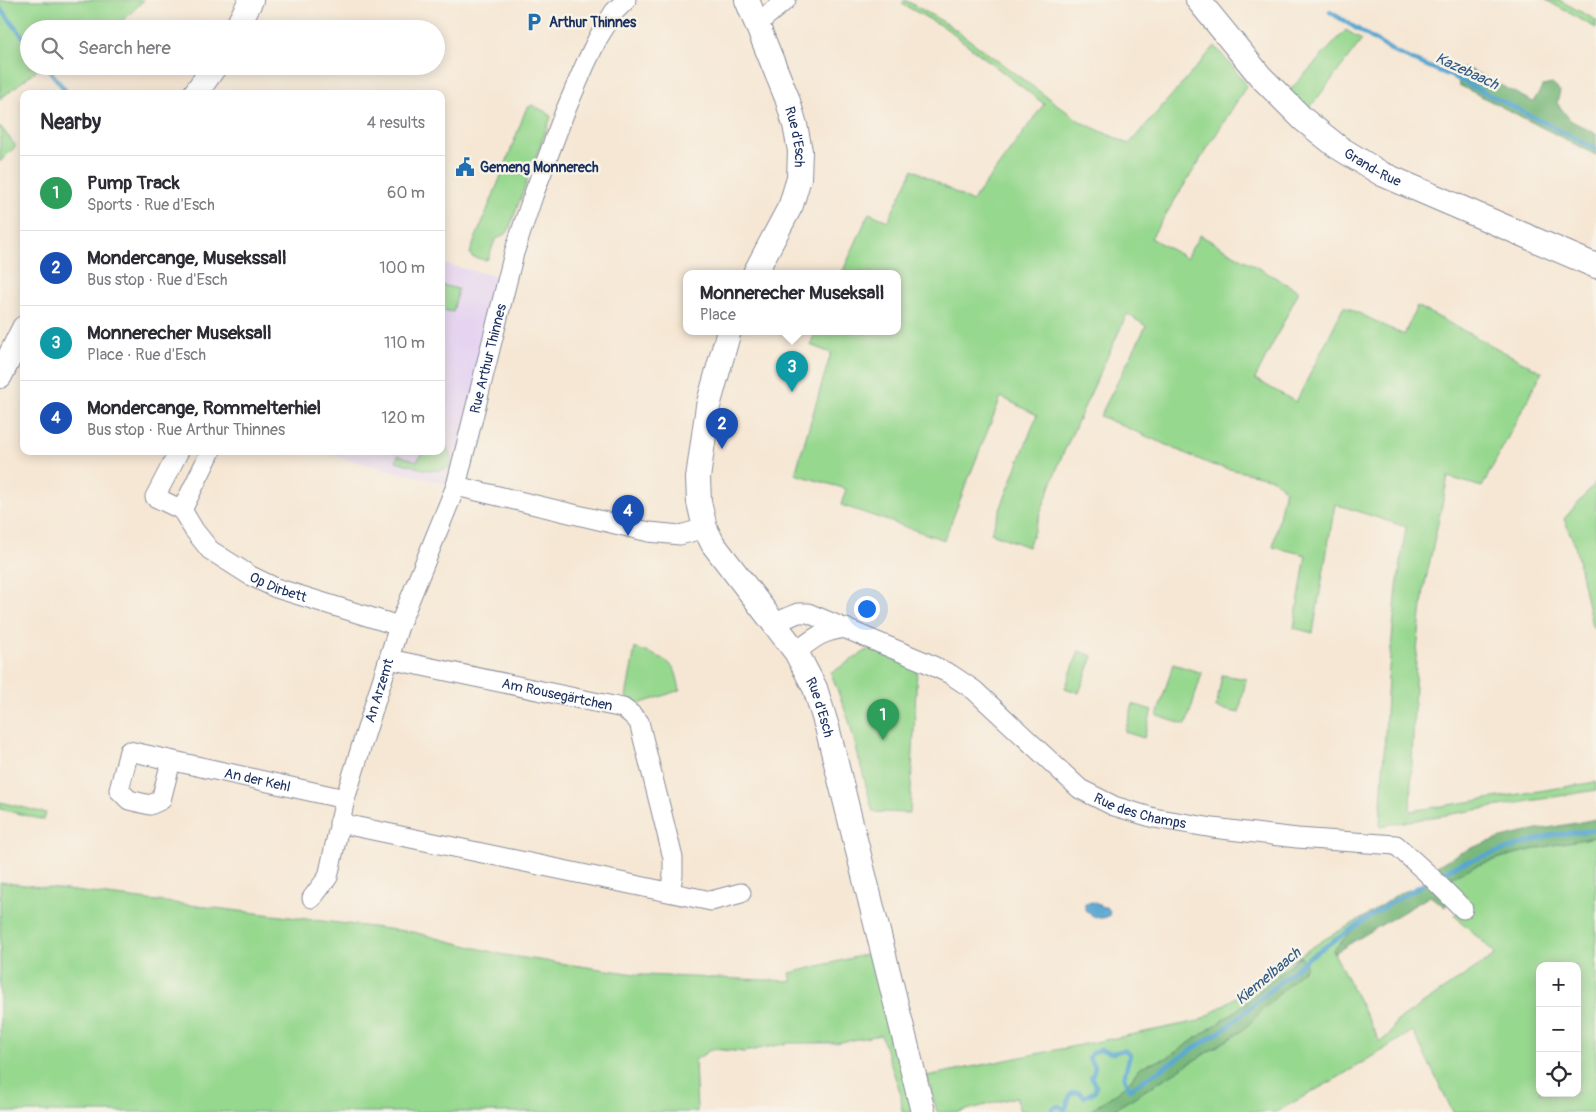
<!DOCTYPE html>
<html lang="en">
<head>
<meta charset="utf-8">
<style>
	body { margin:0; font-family:Pangolin,sans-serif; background:#f2f2f3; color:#2b2b33 }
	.controls { position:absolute; right:15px; bottom:15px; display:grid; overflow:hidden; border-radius:10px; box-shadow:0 2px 12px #0003 }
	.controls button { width:45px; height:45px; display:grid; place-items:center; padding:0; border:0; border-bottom:1px solid #e1e1e2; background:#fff; color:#2b2b33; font:25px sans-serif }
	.you { position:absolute; left:866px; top:608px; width:18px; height:18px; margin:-12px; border:4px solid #fff; border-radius:50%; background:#1a73e8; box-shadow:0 0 0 8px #1a73e833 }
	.badge { display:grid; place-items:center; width:32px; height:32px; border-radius:50%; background:#db2777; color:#fff; font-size:16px; font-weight:700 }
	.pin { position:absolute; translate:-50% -41px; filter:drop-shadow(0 1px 2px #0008) }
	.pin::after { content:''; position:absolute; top:26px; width:18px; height:15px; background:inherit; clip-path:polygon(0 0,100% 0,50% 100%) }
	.popup { position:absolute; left:683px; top:270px; width:218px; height:65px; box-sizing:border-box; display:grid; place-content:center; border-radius:10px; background:#fff; filter:drop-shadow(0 1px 4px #0005); font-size:16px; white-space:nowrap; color:#7c7c81 }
	.popup b { font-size:19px; color:#2b2b33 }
	.popup::after { content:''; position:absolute; left:50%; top:100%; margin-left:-10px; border:10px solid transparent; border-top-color:#fff }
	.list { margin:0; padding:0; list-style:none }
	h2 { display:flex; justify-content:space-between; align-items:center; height:65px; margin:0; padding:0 20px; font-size:21px }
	h2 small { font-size:16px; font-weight:400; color:#7c7c81 }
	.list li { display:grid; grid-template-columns:32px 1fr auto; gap:15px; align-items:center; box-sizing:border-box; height:75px; padding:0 20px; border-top:1px solid #e1e1e2 }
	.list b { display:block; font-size:19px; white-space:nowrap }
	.list p { margin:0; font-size:16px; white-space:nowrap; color:#7c7c81 }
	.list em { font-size:16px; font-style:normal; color:#7c7c81 }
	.icon { flex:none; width:28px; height:28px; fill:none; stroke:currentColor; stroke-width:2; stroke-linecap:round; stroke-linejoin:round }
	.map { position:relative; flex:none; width:1596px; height:1112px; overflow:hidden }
	.search { position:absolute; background:#fff; box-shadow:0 2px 12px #0003; left:20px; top:20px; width:425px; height:55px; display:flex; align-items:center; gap:12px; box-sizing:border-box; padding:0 18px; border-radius:28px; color:#7c7c81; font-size:19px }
	.panel { position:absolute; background:#fff; box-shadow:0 2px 12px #0003; left:20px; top:90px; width:425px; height:365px; border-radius:10px }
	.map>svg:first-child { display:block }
	.built { fill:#e5d3f1 }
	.green { fill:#97d88f; stroke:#598476; fill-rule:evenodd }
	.forest { fill:#79b87a; stroke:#4a746c }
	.water { fill:#57a6d1; stroke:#396a98 }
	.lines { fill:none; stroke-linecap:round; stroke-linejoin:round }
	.stream { stroke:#57a6d1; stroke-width:4.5 }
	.minor-casing { stroke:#888b99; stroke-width:21 }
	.major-casing { stroke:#888b99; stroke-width:26 }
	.minor { stroke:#fff; stroke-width:19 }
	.major { stroke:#fff; stroke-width:24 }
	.labels { text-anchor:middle; stroke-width:5; stroke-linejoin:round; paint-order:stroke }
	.poi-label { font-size:14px; font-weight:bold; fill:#1b2f5e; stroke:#f7f3e8; text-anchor:start }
	.street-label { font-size:14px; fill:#1b2f5e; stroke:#f7f3e8 }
	.water-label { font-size:15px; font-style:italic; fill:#305986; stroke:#f7f3e8 }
</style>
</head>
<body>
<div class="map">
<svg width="1596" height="1112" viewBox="0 0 1596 1112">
	<rect width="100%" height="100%" fill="#f7f3e8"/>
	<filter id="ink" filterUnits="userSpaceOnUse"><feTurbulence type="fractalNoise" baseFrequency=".02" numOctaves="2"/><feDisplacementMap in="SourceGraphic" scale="10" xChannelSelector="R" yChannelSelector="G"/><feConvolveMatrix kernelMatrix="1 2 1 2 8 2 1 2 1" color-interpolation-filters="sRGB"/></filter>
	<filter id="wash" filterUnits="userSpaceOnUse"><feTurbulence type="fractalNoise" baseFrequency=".0096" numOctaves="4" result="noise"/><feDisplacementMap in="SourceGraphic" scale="20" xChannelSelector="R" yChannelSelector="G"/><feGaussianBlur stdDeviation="1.12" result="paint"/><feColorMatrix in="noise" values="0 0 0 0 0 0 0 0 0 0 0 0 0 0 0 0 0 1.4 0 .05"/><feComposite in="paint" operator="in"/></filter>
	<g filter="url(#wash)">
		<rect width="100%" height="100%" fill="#f6e7d4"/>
		<!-- built -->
		<path class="built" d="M 441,263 L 507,279 L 456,486 L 313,451 L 441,451 Z"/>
		<!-- green -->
		<path class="green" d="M 0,0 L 144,0 L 114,29 L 29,29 L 29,66 L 42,66 L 0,99 Z
			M 905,0 L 949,25 L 1081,122 L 1129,144 L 1215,46 L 1247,85 L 1151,238 L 1186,258 L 1200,235 L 1299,291 L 1255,379 L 1296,402 L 1344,306 L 1404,335 L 1417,306 L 1542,372 L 1482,487 L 1448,477 L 1424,588 L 1416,659 L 1410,811 L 1596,782 L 1596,790 L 1380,826 L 1388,678 L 1397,588 L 1406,527 L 1335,504 L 1313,633 L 1294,628 L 1306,555 L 1273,547 L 1285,489 L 1273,479 L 1212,465 L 1100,416 L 1146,326 L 1127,314 L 1061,458 L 1028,547 L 991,533 L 1037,415 L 1001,397 L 944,540 L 841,505 L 846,489 L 795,474 L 831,353 L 810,345 L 816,331 L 897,331 L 897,273 L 842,273 L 869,213 L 888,221 L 913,169 L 972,202 L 1044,104 L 947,29 L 902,4 Z
			M 1546,0 L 1559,0 L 1596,20 L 1596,28 Z
			M 1346,30 L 1362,40 L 1309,109 L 1288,92 Z
			M 532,105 L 548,113 L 551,117 L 508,232 L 495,240 L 488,259 L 485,260 L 472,257 L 470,253 L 472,247 L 503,171 L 526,109 Z
			M 0,126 L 16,146 L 0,162 Z
			M 441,285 L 458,289 L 453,312 L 441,310 Z
			M 445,442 L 451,457 L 451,466 C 433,476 415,466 396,461 L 398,455 L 417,461 L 424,451 L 441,451 L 441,443 Z
			M 1596,482 L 1596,630 L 1592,626 L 1575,545 L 1564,519 Z
			M 635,648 C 646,652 664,657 672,666 C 677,672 678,682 680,690 L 639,704 L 626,697 Z
			M 869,649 L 917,669 L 910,813 L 873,812 L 849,721 L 831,673 Z
			M 1079,651 L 1093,656 L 1079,693 L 1065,688 Z
			M 1173,664 L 1202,673 L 1186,725 L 1157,716 Z
			M 1222,675 L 1246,679 L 1239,713 L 1216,708 Z
			M 1133,704 L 1152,710 L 1144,738 L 1125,732 Z
			M 0,802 L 46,813 L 44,820 L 0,809 Z
			M 1596,837 L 1596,1112 L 1453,1112 L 1413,1031 L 1339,1077 L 1276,1112 L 1110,1112 L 1242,1031 L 1300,956 L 1236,1011 L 1167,1058 L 1140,1067 L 1127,1085 L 1089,1112 L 1020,1112 L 1016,1097 L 959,1112 L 937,1112 L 927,1076 L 1199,1021 L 1325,939 L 1366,916 L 1333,951 L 1380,1042 L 1389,1035 L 1396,1022 L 1496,954 L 1454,915 L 1462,909 L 1446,879 C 1460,875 1466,869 1478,865 C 1516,852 1556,844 1596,837 ZM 1540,966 L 1577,966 L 1577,1093 L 1540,1093 Z
			M 0,882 L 413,932 L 504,955 L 642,975 L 792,981 L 790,973 L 872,953 L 915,1112 L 902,1112 L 901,1095 L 881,1035 L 836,1043 L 788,1043 L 744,1052 L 712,1049 L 695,1060 L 697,1112 L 0,1112 Z"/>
		<!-- forest -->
		<path class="forest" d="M 1465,67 L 1533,102 L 1543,86 L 1552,84 L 1560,91 L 1557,103 L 1570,120 L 1596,134 L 1596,155 L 1459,85 L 1456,72 Z
			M 1596,819 L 1596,837 C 1556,844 1516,852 1478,865 C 1466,869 1460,875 1446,879 L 1437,869 L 1437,866 C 1483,835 1543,830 1596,819 Z
			M 1429,884 L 1447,904 L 1445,907 L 1430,896 L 1334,953 L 1333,950 L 1366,916 L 1399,893 Z
			M 1301,956 L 1307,966 L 1242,1031 L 1110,1112 L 1089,1112 L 1127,1085 L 1140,1067 L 1167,1058 L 1236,1011 Z"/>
		<!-- water -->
		<path class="water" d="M 1093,902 L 1103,907 L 1107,907 L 1110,911 L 1109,916 C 1098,921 1093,916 1085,910 L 1085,903 Z"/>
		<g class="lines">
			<!-- stream -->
			<path class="stream" d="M 0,8 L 29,44
				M 1330,12 L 1396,53 L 1458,79 L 1596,149
				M 46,66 L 68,94
				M 1436,877 L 1459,864 L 1552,835 L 1596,830
				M 1052,1112 L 1053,1108 L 1058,1106 L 1065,1109 C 1069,1104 1067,1098 1072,1093 L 1079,1092 L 1084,1097 L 1095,1091 L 1096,1086 L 1091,1077 L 1093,1074 L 1095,1067 L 1089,1058 L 1092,1053 L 1100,1050 L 1113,1053 L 1124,1050 L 1130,1054 L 1124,1078 L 1130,1089 L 1226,1028 L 1308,958 L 1392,902 L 1429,881"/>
		</g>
	</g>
	<g filter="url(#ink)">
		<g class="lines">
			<!-- minor casing -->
			<g class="minor-casing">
				<g id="minor">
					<path d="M 757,24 L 786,0"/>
					<path id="s1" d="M 179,451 L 155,497 L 182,510 L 194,530 L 210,550 L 251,576 L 276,588 L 399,626"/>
					<path d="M 456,486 L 649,532 L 680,535 L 705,528"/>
					<path d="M 182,510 L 211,451"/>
					<path id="s2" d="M 775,623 L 798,613 L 808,613 L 925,662 L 950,674 L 974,690 L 1080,789 L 1114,806 L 1154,818 L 1213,828 L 1297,838 L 1396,845 L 1428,874 L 1463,909"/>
					<path d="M 796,652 C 815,637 822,631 846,628"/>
					<path id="s3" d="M 389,659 L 623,708 L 631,714 L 639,722 L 673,858 L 673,875 L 670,892"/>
					<path id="s4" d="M 171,761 L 161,800 L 150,805 L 129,800 L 119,790 L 129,751 L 345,799"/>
					<path d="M 339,823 L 711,901 L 741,893"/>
					<path id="s5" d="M 312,898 L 328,877 L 345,799 L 399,626 L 456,486 L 514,253 L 533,196 L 564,114 L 585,65 L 598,38 L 614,12 L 626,0"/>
				</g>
			</g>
			<!-- major casing -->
			<g class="major-casing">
				<g id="major">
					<path id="s6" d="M 747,0 L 787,98 L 795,125 L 800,151 L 799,178 L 791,205 L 755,273"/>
					<path id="s7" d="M 1198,0 L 1261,77 L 1304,120 L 1338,147 L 1382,174 L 1596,266"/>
					<path d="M 236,29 L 251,0"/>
					<path d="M 195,94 L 215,66"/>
					<path id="s8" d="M 729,331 L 708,406 L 698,478 L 699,502 L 705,528 L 713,544 L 796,652 L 815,688 L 827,727 L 923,1112"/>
					<path d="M 0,376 L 24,328"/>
				</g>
			</g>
			<!-- minor -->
			<use href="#minor" class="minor"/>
			<!-- major -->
			<use href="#major" class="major"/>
		</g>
	</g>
	<!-- icons -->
	<defs>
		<g id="parking-bare" transform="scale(1.5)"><path d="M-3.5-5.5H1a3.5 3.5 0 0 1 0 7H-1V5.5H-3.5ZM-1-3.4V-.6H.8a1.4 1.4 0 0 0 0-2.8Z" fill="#1f6fb2" stroke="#f7f3e8" stroke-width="2.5" paint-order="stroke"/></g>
		<g id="civic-bare" transform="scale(1.5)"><path d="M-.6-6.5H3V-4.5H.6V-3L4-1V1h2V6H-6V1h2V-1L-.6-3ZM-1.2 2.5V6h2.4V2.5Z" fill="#1f6fb2" stroke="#f7f3e8" stroke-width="2.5" paint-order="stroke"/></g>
	</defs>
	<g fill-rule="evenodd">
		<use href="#parking-bare" x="534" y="22"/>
		<use href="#civic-bare" x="465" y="167"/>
	</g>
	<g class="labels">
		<!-- poi labels -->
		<g class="poi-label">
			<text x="549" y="27">Arthur Thinnes</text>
			<text x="480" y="172">Gemeng Monnerech</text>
		</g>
		<!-- street labels -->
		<g class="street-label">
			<text dy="5" stroke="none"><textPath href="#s6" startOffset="146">Rue d'Esch</textPath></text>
			<text dy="5" stroke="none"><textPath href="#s7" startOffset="244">Grand-Rue</textPath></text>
			<text dy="5" stroke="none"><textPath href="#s5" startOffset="570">Rue Arthur Thinnes</textPath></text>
			<text dy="5" stroke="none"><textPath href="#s1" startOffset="209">Op Dirbett</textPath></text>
			<text dy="5" stroke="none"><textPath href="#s5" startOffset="220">An Arzemt</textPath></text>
			<text dy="5" stroke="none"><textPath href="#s3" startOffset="172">Am Rousegärtchen</textPath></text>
			<text dy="5" stroke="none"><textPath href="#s8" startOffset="416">Rue d'Esch</textPath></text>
			<text dy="5" stroke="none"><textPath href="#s4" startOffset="260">An der Kehl</textPath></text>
			<text dy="5" stroke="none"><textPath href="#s2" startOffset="428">Rue des Champs</textPath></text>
		</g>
		<!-- water labels -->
		<g class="water-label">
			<text transform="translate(1467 71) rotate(25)" y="5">Kazebaach</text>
			<text transform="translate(1268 976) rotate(-40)" y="5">Kiemelbaach</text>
		</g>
	</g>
</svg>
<div class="controls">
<button>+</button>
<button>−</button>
<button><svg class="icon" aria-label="locate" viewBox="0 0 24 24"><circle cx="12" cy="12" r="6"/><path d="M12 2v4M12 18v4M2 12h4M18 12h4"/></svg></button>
</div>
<div class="you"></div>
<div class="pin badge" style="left:883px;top:740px;background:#2e9e5b">1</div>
<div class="pin badge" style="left:722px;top:449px;background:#1a4fb4">2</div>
<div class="pin badge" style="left:792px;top:392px;background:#0f9aa8">3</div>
<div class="popup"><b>Monnerecher Museksall</b>Place</div>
<div class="pin badge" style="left:628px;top:536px;background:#1a4fb4">4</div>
<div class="search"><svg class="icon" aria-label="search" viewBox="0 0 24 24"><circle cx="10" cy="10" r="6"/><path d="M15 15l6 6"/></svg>Search here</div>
<section class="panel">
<h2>Nearby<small>4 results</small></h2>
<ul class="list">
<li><span class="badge" style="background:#2e9e5b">1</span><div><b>Pump Track</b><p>Sports · Rue d'Esch</p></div><em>60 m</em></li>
<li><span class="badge" style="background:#1a4fb4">2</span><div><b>Mondercange, Musekssall</b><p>Bus stop · Rue d'Esch</p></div><em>100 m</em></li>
<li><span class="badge" style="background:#0f9aa8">3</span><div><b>Monnerecher Museksall</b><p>Place · Rue d'Esch</p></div><em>110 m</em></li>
<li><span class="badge" style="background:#1a4fb4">4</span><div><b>Mondercange, Rommelterhiel</b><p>Bus stop · Rue Arthur Thinnes</p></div><em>120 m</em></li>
</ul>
</section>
</div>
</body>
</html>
